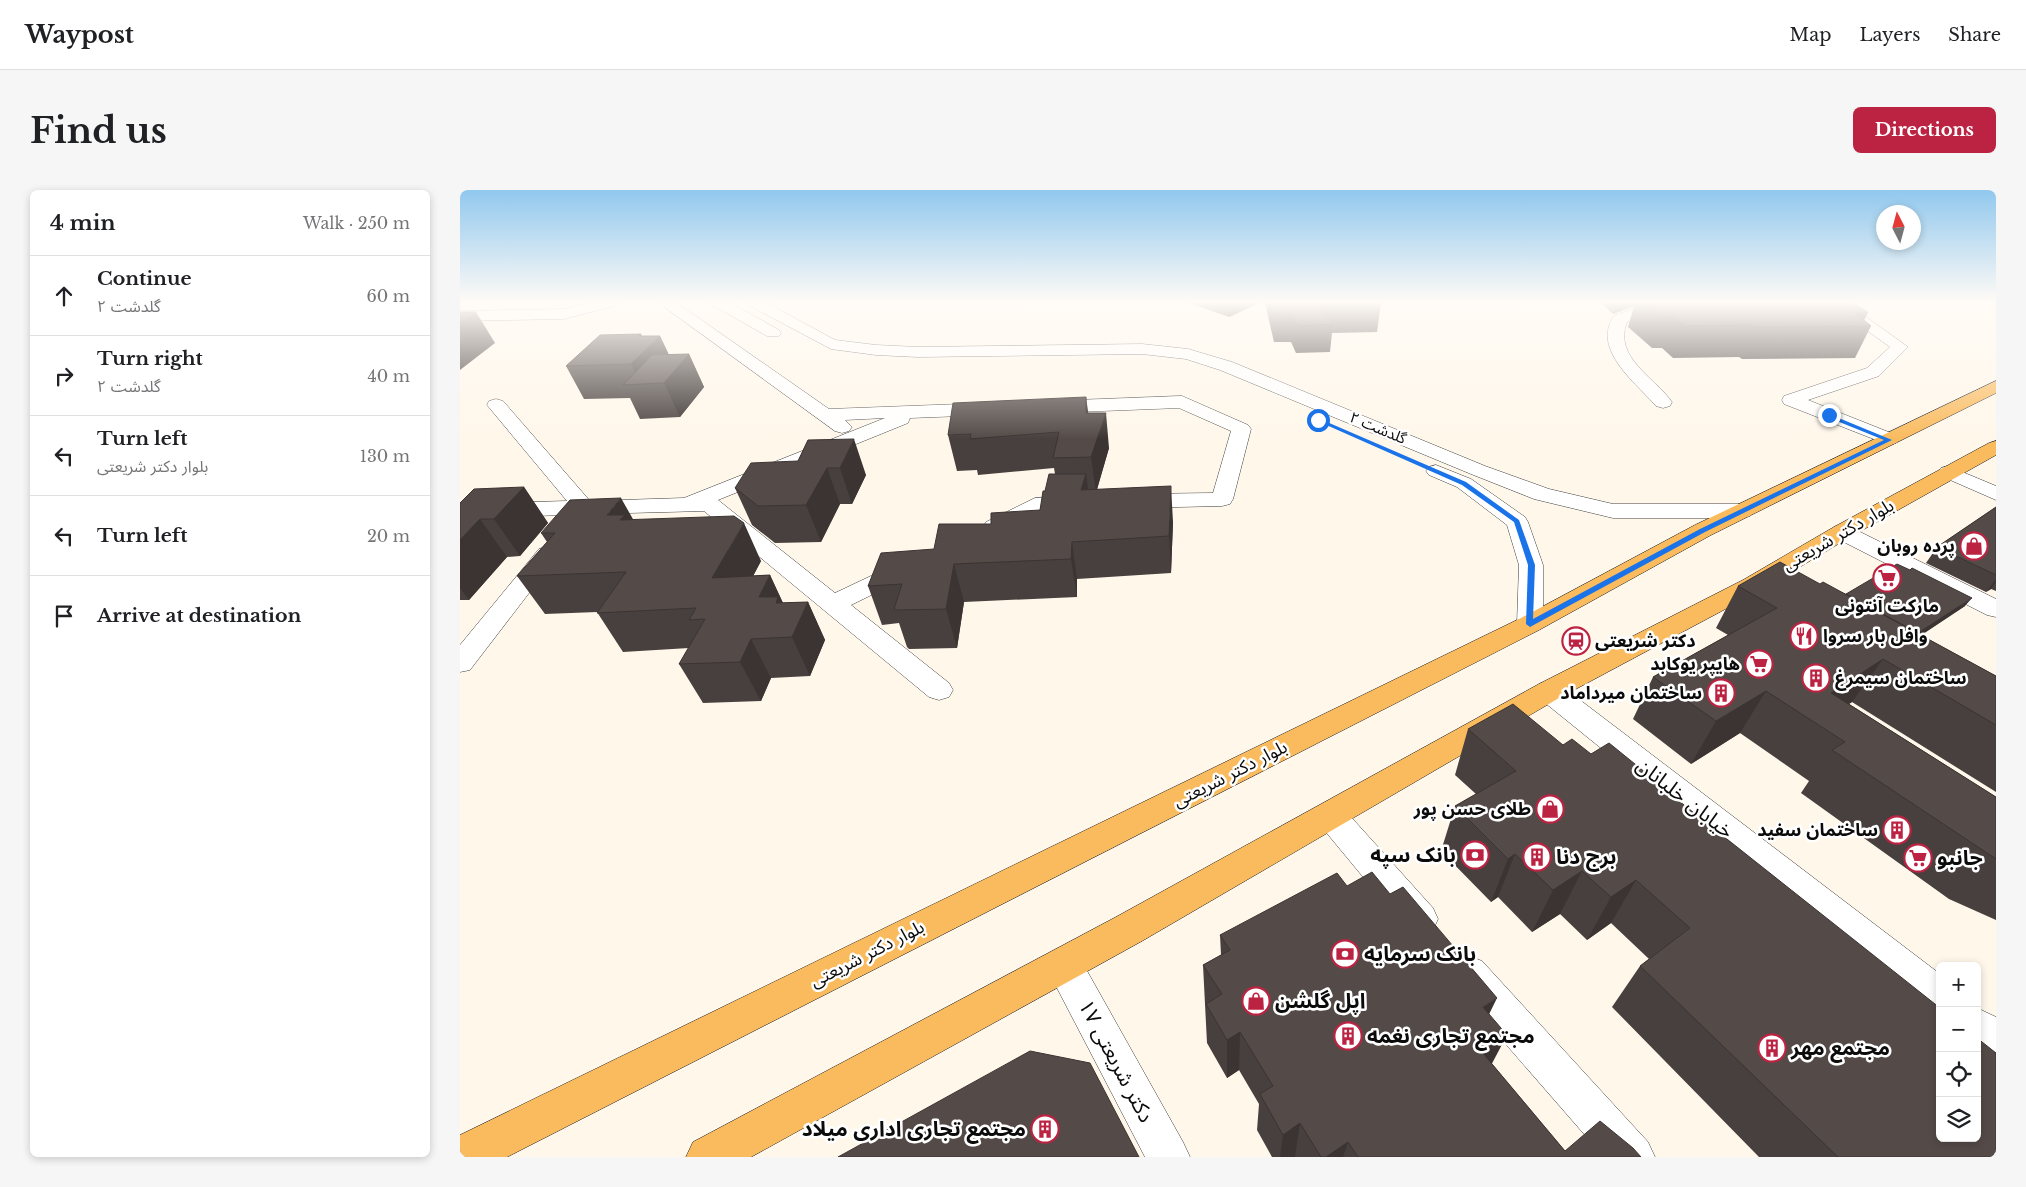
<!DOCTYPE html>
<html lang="en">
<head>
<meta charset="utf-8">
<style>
	body { margin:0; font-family:"Libre Baskerville","Noto Sans Arabic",serif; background:#f6f6f6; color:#202124 }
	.controls { position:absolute; right:15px; bottom:15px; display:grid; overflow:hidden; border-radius:8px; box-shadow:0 2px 8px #0003 }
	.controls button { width:45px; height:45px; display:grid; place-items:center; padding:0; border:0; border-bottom:1px solid #e0e0e0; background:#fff; color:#202124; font:25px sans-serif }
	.compass { position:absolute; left:1416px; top:15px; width:45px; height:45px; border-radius:50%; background:#fff; box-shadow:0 2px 8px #0003; rotate:354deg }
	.stop { position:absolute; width:15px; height:15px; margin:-11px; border:4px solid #1a73e8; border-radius:50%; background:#fff }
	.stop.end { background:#1a73e8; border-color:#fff; box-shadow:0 1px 5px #0008 }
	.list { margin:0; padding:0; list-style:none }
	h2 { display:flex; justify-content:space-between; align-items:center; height:65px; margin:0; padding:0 20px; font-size:21px }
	h2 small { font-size:16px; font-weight:400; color:#757577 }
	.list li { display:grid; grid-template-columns:32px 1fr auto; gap:15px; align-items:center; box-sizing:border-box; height:80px; padding:0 20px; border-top:1px solid #e0e0e0 }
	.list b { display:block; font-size:19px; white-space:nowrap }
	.list p { margin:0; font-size:16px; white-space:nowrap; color:#757577 }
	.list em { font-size:16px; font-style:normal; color:#757577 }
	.icon { flex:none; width:28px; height:28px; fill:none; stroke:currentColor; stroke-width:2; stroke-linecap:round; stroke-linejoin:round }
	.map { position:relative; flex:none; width:1536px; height:967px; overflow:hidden; border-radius:8px }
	header { display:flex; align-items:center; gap:30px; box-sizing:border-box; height:70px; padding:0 25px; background:#fff; border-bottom:1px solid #e0e0e0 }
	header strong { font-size:24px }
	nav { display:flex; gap:28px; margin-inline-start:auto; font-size:18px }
	.intro { display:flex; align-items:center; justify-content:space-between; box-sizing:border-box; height:120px; padding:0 30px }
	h1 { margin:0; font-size:35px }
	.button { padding:12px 22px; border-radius:8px; background:#bc2343; color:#fff; font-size:18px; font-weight:700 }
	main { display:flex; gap:30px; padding:0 30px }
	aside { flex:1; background:#fff; border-radius:8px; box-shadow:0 2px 8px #0003 }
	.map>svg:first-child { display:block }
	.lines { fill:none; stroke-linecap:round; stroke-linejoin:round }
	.minor-casing { stroke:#3e3e3e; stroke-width:1 }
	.tertiary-casing { stroke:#3e3e3e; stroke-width:1 }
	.primary-casing { stroke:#1c1c1c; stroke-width:1 }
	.minor { fill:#fff; fill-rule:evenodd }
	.tertiary { fill:#fff; fill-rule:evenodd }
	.primary { fill:#fabb5f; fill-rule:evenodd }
	.wall { fill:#48403e }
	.shaded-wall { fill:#3b3432 }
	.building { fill:#544b48; stroke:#3b3432 }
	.route { fill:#1a73e8 }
	.labels { text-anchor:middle; stroke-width:5; stroke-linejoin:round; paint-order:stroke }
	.far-street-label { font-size:15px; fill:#0b0b0b; stroke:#fff }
	.street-label { font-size:18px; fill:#0b0b0b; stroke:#fff }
	.poi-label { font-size:18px; font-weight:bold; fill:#0b0b0b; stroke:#fff; text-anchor:end }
	.near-street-label { font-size:21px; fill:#0b0b0b; stroke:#fff }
	.near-poi-label { font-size:21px; font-weight:bold; fill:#0b0b0b; stroke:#fff; text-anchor:start }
</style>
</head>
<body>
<header>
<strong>Waypost</strong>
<nav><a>Map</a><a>Layers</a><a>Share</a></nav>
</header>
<div class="intro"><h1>Find us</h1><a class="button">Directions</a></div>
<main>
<aside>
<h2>4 min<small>Walk · 250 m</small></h2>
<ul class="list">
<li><svg class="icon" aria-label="ahead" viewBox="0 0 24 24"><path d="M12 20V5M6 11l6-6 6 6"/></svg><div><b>Continue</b><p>گلدشت ۲</p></div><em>60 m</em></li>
<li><svg class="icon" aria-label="right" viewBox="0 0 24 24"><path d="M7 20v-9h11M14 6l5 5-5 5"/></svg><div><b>Turn right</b><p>گلدشت ۲</p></div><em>40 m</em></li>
<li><svg class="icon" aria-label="left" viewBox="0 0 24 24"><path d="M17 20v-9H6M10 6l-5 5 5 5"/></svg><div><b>Turn left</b><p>بلوار دکتر شریعتی</p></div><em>130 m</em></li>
<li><svg class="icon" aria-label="left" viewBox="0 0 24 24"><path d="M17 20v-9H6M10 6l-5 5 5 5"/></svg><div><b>Turn left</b></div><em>20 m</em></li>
<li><svg class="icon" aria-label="arrive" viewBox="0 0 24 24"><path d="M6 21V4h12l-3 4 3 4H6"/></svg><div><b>Arrive at destination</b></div></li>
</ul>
</aside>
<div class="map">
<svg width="1536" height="967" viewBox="0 0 1536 967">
	<rect width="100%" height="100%" fill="#fff7ea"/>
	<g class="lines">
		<!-- minor casing -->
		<g class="minor-casing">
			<path id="minor" d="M 130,113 L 157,113 L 154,116 L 104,129 L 0,131 L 0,121 L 104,119 Z
				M 199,113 L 217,113 L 369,219 L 528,213 L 535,215 L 537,219 L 535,223 L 528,225 L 450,228 L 448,233 L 258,310 L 375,403 L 432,376 L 441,374 L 450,376 L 453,381 L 450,386 L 391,415 L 489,493 L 493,500 L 489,507 L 479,510 L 469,507 L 244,321 L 131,324 C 124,332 119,333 109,331 L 107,325 L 0,328 L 0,314 L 107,311 L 27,215 L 29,211 L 36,209 L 43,211 L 130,311 L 224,308 L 425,228 L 385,230 L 392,237 L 389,241 L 382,243 L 375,241 Z
				M 251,113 L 271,113 L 319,140 L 321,143 L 319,146 L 307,146 L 254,116 Z
				M 287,113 L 307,113 L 375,150 L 416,155 L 458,157 L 682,154 L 728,159 L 772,172 L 1025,276 L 1089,299 L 1153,314 L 1282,314 L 1290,316 L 1293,321 L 1290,326 L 1282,328 L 1153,328 L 1074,309 L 1011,284 L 760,180 L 726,169 L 682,164 L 458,167 L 416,165 L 371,159 L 290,116 Z
				M 1222,113 L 1238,113 L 1238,116 L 1230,122 L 1225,124 L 1180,126 L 1167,132 C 1153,167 1195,188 1212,212 L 1210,216 L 1203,218 L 1196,216 C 1176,193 1131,159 1154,126 L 1177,117 Z
				M 1407,113 L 1404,116 L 1395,119 L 1448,157 L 1419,186 L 1348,210 L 1436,245 L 1439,249 L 1436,253 L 1429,255 L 1324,214 L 1322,210 L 1324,206 L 1407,178 L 1430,157 L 1374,117 L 1379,113 Z
				M 722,206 L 788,235 L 791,239 L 773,309 L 770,314 L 762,316 L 674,318 L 666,316 L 663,311 L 666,306 L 674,304 L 753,303 L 771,241 L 719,218 L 591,223 L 584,221 L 582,217 L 584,213 L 591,211 Z
				M 976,275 L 1011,289 L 1065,327 L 1068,332 L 1083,375 L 1083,434 L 1079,440 L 1070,442 L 1061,440 L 1057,434 L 1059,375 L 1047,335 L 997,297 L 969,285 L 966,281 L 969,277 Z
				M 1488,276 L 1536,296 L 1536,310 L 1481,286 L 1478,282 L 1481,278 Z
				M 618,305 L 626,307 L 629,312 L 626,317 L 587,319 L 542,342 L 534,344 L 526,342 L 523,337 L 526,332 L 575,308 Z
				M 1382,335 L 1390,337 L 1536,409 L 1536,427 L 1527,425 L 1374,347 L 1371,342 L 1374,337 Z
				M 87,357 L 95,359 L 99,364 L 10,480 L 0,482 L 0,455 L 79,359 Z
				M 871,613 L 882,617 L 973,718 L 978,729 L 973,740 L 960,745 L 947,740 L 860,635 L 855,626 L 860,617 Z
				M 604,758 L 617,763 L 723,952 L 730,967 L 685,967 L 585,775 L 591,763 Z
				M 1009,766 L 1022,771 L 1188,952 L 1195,967 L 1144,967 L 996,797 L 990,784 L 996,771 Z"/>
		</g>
		<!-- tertiary casing -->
		<g class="tertiary-casing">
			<path id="tertiary" d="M 1089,491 L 1099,494 L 1480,784 L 1480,826 L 1466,821 L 1079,508 L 1075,501 L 1079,494 Z
				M 1517,818 L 1536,827 L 1536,872 L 1517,862 Z"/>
		</g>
		<!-- primary casing -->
		<g class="primary-casing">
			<path id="primary" d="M 1536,191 L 1536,203 L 1251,345 L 1079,440 L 47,967 L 0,967 L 0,945 L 1061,428 L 1235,335 Z
				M 1536,251 L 1536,265 L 1390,347 L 1301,400 L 1099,508 L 682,751 L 291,967 L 226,967 L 233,952 L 656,727 L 1079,494 L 1283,390 L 1374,337 L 1529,253 Z"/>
		</g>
		<!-- minor -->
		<use href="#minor" class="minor"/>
		<!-- tertiary -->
		<use href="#tertiary" class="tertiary"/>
		<!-- primary -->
		<use href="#primary" class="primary"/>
	</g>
	<!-- wall -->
	<path class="wall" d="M 729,113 L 799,113 L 769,127 Z
		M 805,113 L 921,113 L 917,142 L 872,143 L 870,162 L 836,163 L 831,152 L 814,152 Z
		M 1141,113 L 1393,113 L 1408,122 L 1404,130 L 1411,136 L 1395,168 L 1282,169 L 1279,167 L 1213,168 L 1202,158 L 1192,158 L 1168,137 L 1174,116 L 1153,124 Z
		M 182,146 L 200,146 L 209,165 L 229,164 L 244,197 L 220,227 L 180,229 L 170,208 L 124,209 L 106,176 Z
		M 628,223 L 649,258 L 637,299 L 713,332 L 711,383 L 617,389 L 617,407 L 504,412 L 497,458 L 449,459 L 447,457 L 439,433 L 422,435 L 408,396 L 474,359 L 531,334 L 580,320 L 585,301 L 595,284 L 594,278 L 518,285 L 517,280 L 497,281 L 488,245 Z
		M 348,250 L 406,285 L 392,314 L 380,314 L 361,352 L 315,353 L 292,335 L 275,298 L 338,271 Z
		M 64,297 L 88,333 L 60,366 L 47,367 L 9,410 L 0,410 L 0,313 Z
		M 1536,317 L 1536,401 L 1531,399 L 1526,402 L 1466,373 L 1477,357 Z
		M 173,329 L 301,371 L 293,386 L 310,385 L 323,413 L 348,412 L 365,450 L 350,486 L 311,488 L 301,511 L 243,513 L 219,474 L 229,458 L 163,462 L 137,422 L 85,424 L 57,386 L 87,352 L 81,343 Z
		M 1360,394 L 1386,404 L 1505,416 L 1461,445 L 1536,486 L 1536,602 L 1392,512 L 1389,514 L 1536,607 L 1536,730 L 1489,709 L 1341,603 L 1349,591 L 1280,543 L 1231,574 L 1173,529 L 1193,487 L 1268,445 L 1256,438 L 1278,396 Z
		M 1008,539 L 1103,555 L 1131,564 L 1190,589 L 1536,967 L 1299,967 L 1152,817 L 1180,776 L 1189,769 L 1151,733 L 1127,750 L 1100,724 L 1072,742 L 1038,707 L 1031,712 L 981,661 L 995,616 L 1016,604 L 995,585 Z
		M 887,696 L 930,704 L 1029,824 L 1032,874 L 1105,961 L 1181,967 L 812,967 L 797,940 L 799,914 L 779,880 L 767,888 L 747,853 L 743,775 L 761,765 L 760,745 Z"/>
	<!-- shaded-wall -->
	<path class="shaded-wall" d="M 769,113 L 799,113 L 769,127 Z
		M 1157,113 L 1175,113 L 1174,116 L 1153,124 Z
		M 16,122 L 35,153 L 0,180 L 0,133 Z
		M 1408,122 L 1401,136 L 1395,123 Z
		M 181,144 L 188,158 L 200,146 L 215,178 L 181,194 L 171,174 L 178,146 Z
		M 229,164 L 244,197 L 220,227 L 204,193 Z
		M 626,207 L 631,242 L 626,223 Z
		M 646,223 L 649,258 L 636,303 L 631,267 Z
		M 394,249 L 406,285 L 392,314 L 380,278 Z
		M 367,278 L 380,314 L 361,352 L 346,315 Z
		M 626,284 L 631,320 L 621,300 Z
		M 711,296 L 713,332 L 711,383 L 709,346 Z
		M 64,297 L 88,333 L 60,366 L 34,329 Z
		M 161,308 L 182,345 L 147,325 Z
		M 20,329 L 47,367 L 9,410 L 0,398 L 0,350 Z
		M 284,333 L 301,371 L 272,426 L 252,388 Z
		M 612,352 L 617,389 L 617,407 L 611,369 Z
		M 494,374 L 504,412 L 497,458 L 486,419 Z
		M 310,385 L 328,424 L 348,412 L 365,450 L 350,486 L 332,447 L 299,407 Z
		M 1536,389 L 1536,392 L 1531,399 L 1526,402 Z
		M 1512,408 L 1505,416 L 1436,462 L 1442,454 Z
		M 291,449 L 311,488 L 301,511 L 280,472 Z
		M 1423,469 L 1392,512 L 1358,534 L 1371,503 Z
		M 1306,501 L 1280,543 L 1231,574 L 1256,531 Z
		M 1055,664 L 1038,707 L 1031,712 L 1048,669 Z
		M 1122,681 L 1100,724 L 1072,742 L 1093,700 Z
		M 1176,690 L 1151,733 L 1127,750 L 1151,707 Z
		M 1037,808 L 1018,847 L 1023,817 Z
		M 780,842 L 779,880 L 767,888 L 767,850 Z
		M 1047,845 L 1027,883 L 1022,862 Z
		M 840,933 L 835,967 L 820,967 L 823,945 Z
		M 888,952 L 883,967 L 866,967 Z"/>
	<!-- building -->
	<path class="building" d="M 812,113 L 921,113 L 921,115 L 860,117 L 873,134 L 838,136 L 832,125 L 815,124 Z
		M 1186,113 L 1393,113 L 1408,122 L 1395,123 L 1411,136 L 1295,137 L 1293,135 L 1225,136 L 1214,126 L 1203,127 Z
		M 0,122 L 16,122 L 0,133 Z
		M 181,144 L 178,146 L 200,146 L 171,174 L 106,176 L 140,145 Z
		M 229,164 L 204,193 L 163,195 L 192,165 Z
		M 626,207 L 626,223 L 646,223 L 631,267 L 593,268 L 599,242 L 510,249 L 511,244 L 488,245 L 493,213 Z
		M 394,249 L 380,278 L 367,278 L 346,315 L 298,316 L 275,298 L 291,273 L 338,271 L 348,250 Z
		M 589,284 L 626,284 L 621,300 L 711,296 L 709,346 L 612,352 L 611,369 L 494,374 L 486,419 L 436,420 L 434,419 L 442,394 L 408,396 L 421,363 L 474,359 L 479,334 L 531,334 L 531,323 L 580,320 L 583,301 L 585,301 Z
		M 64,297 L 34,329 L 20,329 L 0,350 L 0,313 L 14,299 Z
		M 161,308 L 147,325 L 165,325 L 160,330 L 274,326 L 284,333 L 252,388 L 310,385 L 299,407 L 318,407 L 316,413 L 348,412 L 332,447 L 291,449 L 280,472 L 219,474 L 245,429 L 229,430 L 236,418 L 137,423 L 166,382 L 57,386 L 95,343 L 81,343 L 110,310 Z
		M 1536,317 L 1536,385 L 1477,357 Z
		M 1320,372 L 1360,394 L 1363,392 L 1536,486 L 1536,535 L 1423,469 L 1371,503 L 1536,607 L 1536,669 L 1372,560 L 1385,552 L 1306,501 L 1256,531 L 1193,487 L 1317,418 L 1278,396 Z
		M 1437,374 L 1450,380 L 1452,378 L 1512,408 L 1458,443 L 1386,404 Z
		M 1053,514 L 1103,555 L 1112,549 L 1131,564 L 1149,553 L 1191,587 L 1190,588 L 1480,818 L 1480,948 L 1517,948 L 1517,848 L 1536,863 L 1536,967 L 1378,967 L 1180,776 L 1230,738 L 1176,690 L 1151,707 L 1122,681 L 1093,700 L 1055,664 L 1048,669 L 995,616 L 1056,581 L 1008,539 Z
		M 912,682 L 930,704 L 943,697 L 1037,808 L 1023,817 L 1047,845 L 1022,862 L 1105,961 L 1140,931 L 1173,958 L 1181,967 L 898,967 L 888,952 L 866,967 L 861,967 L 840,933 L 823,945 L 800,904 L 813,896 L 780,842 L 767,850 L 746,814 L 762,804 L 743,775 L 770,760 L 760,745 L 877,683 L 887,696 Z
		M 570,861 L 630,873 L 679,967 L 378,967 Z"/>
	<!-- sky -->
	<linearGradient id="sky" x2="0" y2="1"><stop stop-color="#91c8ee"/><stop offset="0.45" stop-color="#fffbf6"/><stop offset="1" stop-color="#fffbf6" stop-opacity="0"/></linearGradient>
	<rect width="1536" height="249" fill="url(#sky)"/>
	<!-- route -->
	<path class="route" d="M 1369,224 L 1432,250 L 1245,342 L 1070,437 L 1066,434 L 1068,375 L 1054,332 L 1002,295 L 855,230 L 860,229 L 1006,292 L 1059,330 L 1075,375 L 1073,429 L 1240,339 L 1424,250 L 1367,227 Z"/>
	<!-- icons -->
	<defs>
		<g id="shop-ring" transform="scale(1.4375)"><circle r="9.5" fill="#fff" stroke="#bc2343" stroke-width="1.5"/><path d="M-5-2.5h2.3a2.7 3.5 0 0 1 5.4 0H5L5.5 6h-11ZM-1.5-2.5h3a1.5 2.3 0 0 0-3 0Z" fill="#bc2343"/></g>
		<g id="supermarket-ring" transform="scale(1.4375)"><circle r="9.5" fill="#fff" stroke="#bc2343" stroke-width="1.5"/><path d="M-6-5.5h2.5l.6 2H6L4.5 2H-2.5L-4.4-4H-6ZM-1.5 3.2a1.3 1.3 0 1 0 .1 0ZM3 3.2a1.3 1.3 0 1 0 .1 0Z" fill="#bc2343"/></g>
		<g id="restaurant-ring" transform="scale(1.4375)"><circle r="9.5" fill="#fff" stroke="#bc2343" stroke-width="1.5"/><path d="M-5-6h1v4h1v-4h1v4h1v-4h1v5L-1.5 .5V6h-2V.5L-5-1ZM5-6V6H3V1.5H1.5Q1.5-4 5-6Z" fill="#bc2343"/></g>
		<g id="station-ring" transform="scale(1.4375)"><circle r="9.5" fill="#fff" stroke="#bc2343" stroke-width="1.5"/><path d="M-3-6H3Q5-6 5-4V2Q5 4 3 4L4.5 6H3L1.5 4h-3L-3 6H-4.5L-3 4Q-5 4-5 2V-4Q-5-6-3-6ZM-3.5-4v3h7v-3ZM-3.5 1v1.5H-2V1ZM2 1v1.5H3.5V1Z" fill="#bc2343"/></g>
		<g id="building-ring" transform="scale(1.4375)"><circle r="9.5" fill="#fff" stroke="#bc2343" stroke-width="1.5"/><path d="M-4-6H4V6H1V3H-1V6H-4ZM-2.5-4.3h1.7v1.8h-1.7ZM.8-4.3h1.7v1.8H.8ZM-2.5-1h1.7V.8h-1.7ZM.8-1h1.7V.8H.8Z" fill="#bc2343"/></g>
		<g id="bank-ring" transform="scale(1.4375)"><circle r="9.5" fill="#fff" stroke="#bc2343" stroke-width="1.5"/><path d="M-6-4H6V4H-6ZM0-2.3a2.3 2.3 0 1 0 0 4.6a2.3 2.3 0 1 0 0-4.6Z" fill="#bc2343"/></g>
	</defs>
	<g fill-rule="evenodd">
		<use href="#shop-ring" x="1514" y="356"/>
		<use href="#supermarket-ring" x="1427" y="388"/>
		<use href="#restaurant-ring" x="1344" y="446"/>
		<use href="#station-ring" x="1116" y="451"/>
		<use href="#supermarket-ring" x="1299" y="474"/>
		<use href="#building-ring" x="1356" y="488"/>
		<use href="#building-ring" x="1261" y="503"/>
		<use href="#shop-ring" x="1090" y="619"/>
		<use href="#building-ring" x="1437" y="640"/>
		<use href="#bank-ring" x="1015" y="665"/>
		<use href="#building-ring" x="1077" y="667"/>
		<use href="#supermarket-ring" x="1458" y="668"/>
		<use href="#bank-ring" x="885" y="764"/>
		<use href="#shop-ring" x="796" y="811"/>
		<use href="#building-ring" x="888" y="846"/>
		<use href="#building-ring" x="1312" y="858"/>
		<use href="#building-ring" x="585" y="939"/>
	</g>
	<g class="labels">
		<!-- far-street labels -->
		<g class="far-street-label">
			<text transform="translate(918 238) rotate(23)" y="5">گلدشت ۲</text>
		</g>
		<!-- street labels -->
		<g class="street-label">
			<text transform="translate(1378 345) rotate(-30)" y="6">بلوار دکتر شریعتی</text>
			<text transform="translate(770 584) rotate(-27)" y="6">بلوار دکتر شریعتی</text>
			<text transform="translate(407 764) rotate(-27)" y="6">بلوار دکتر شریعتی</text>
		</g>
		<!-- poi labels -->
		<g class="poi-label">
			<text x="1495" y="362">پرده روبان</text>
			<text x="1427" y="422" text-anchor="middle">مارکت آنتونی</text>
			<text x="1363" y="452" text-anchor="start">وافل بار سروا</text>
			<text x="1135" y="457" text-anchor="start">دکتر شریعتی</text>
			<text x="1280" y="480">هایپر یوکابد</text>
			<text x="1375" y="494" text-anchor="start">ساختمان سیمرغ</text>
			<text x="1242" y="509">ساختمان میرداماد</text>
			<text x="1071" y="625">طلای حسن پور</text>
			<text x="1418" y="646">ساختمان سفید</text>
		</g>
		<!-- near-street labels -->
		<g class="near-street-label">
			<text transform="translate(1225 608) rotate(38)" y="7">خیابان خلبانان</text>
			<text transform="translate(656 871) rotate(62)" y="7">۱۷ دکتر شریعتی</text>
		</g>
		<!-- near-poi labels -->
		<g class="near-poi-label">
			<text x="996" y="672" text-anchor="end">بانک سپه</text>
			<text x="1096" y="674">برج دنا</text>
			<text x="1477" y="675">جانبو</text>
			<text x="904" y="771">بانک سرمایه</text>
			<text x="815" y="818">اپل گلشن</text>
			<text x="907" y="853">مجتمع تجاری نغمه</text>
			<text x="1331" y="865">مجتمع مهر</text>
			<text x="566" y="946" text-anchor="end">مجتمع تجاری اداری میلاد</text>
		</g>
	</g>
</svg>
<div class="controls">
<button>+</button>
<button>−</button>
<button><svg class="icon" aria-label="locate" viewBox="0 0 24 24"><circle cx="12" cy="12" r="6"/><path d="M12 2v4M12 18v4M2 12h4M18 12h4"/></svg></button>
<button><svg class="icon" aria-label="layers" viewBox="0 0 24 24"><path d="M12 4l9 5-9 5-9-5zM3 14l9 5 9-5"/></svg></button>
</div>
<svg class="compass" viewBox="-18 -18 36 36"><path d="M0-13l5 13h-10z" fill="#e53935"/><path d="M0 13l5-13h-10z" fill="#757577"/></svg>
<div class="stop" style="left:858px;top:230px"></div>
<div class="stop end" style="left:1369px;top:225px"></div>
</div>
</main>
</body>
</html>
